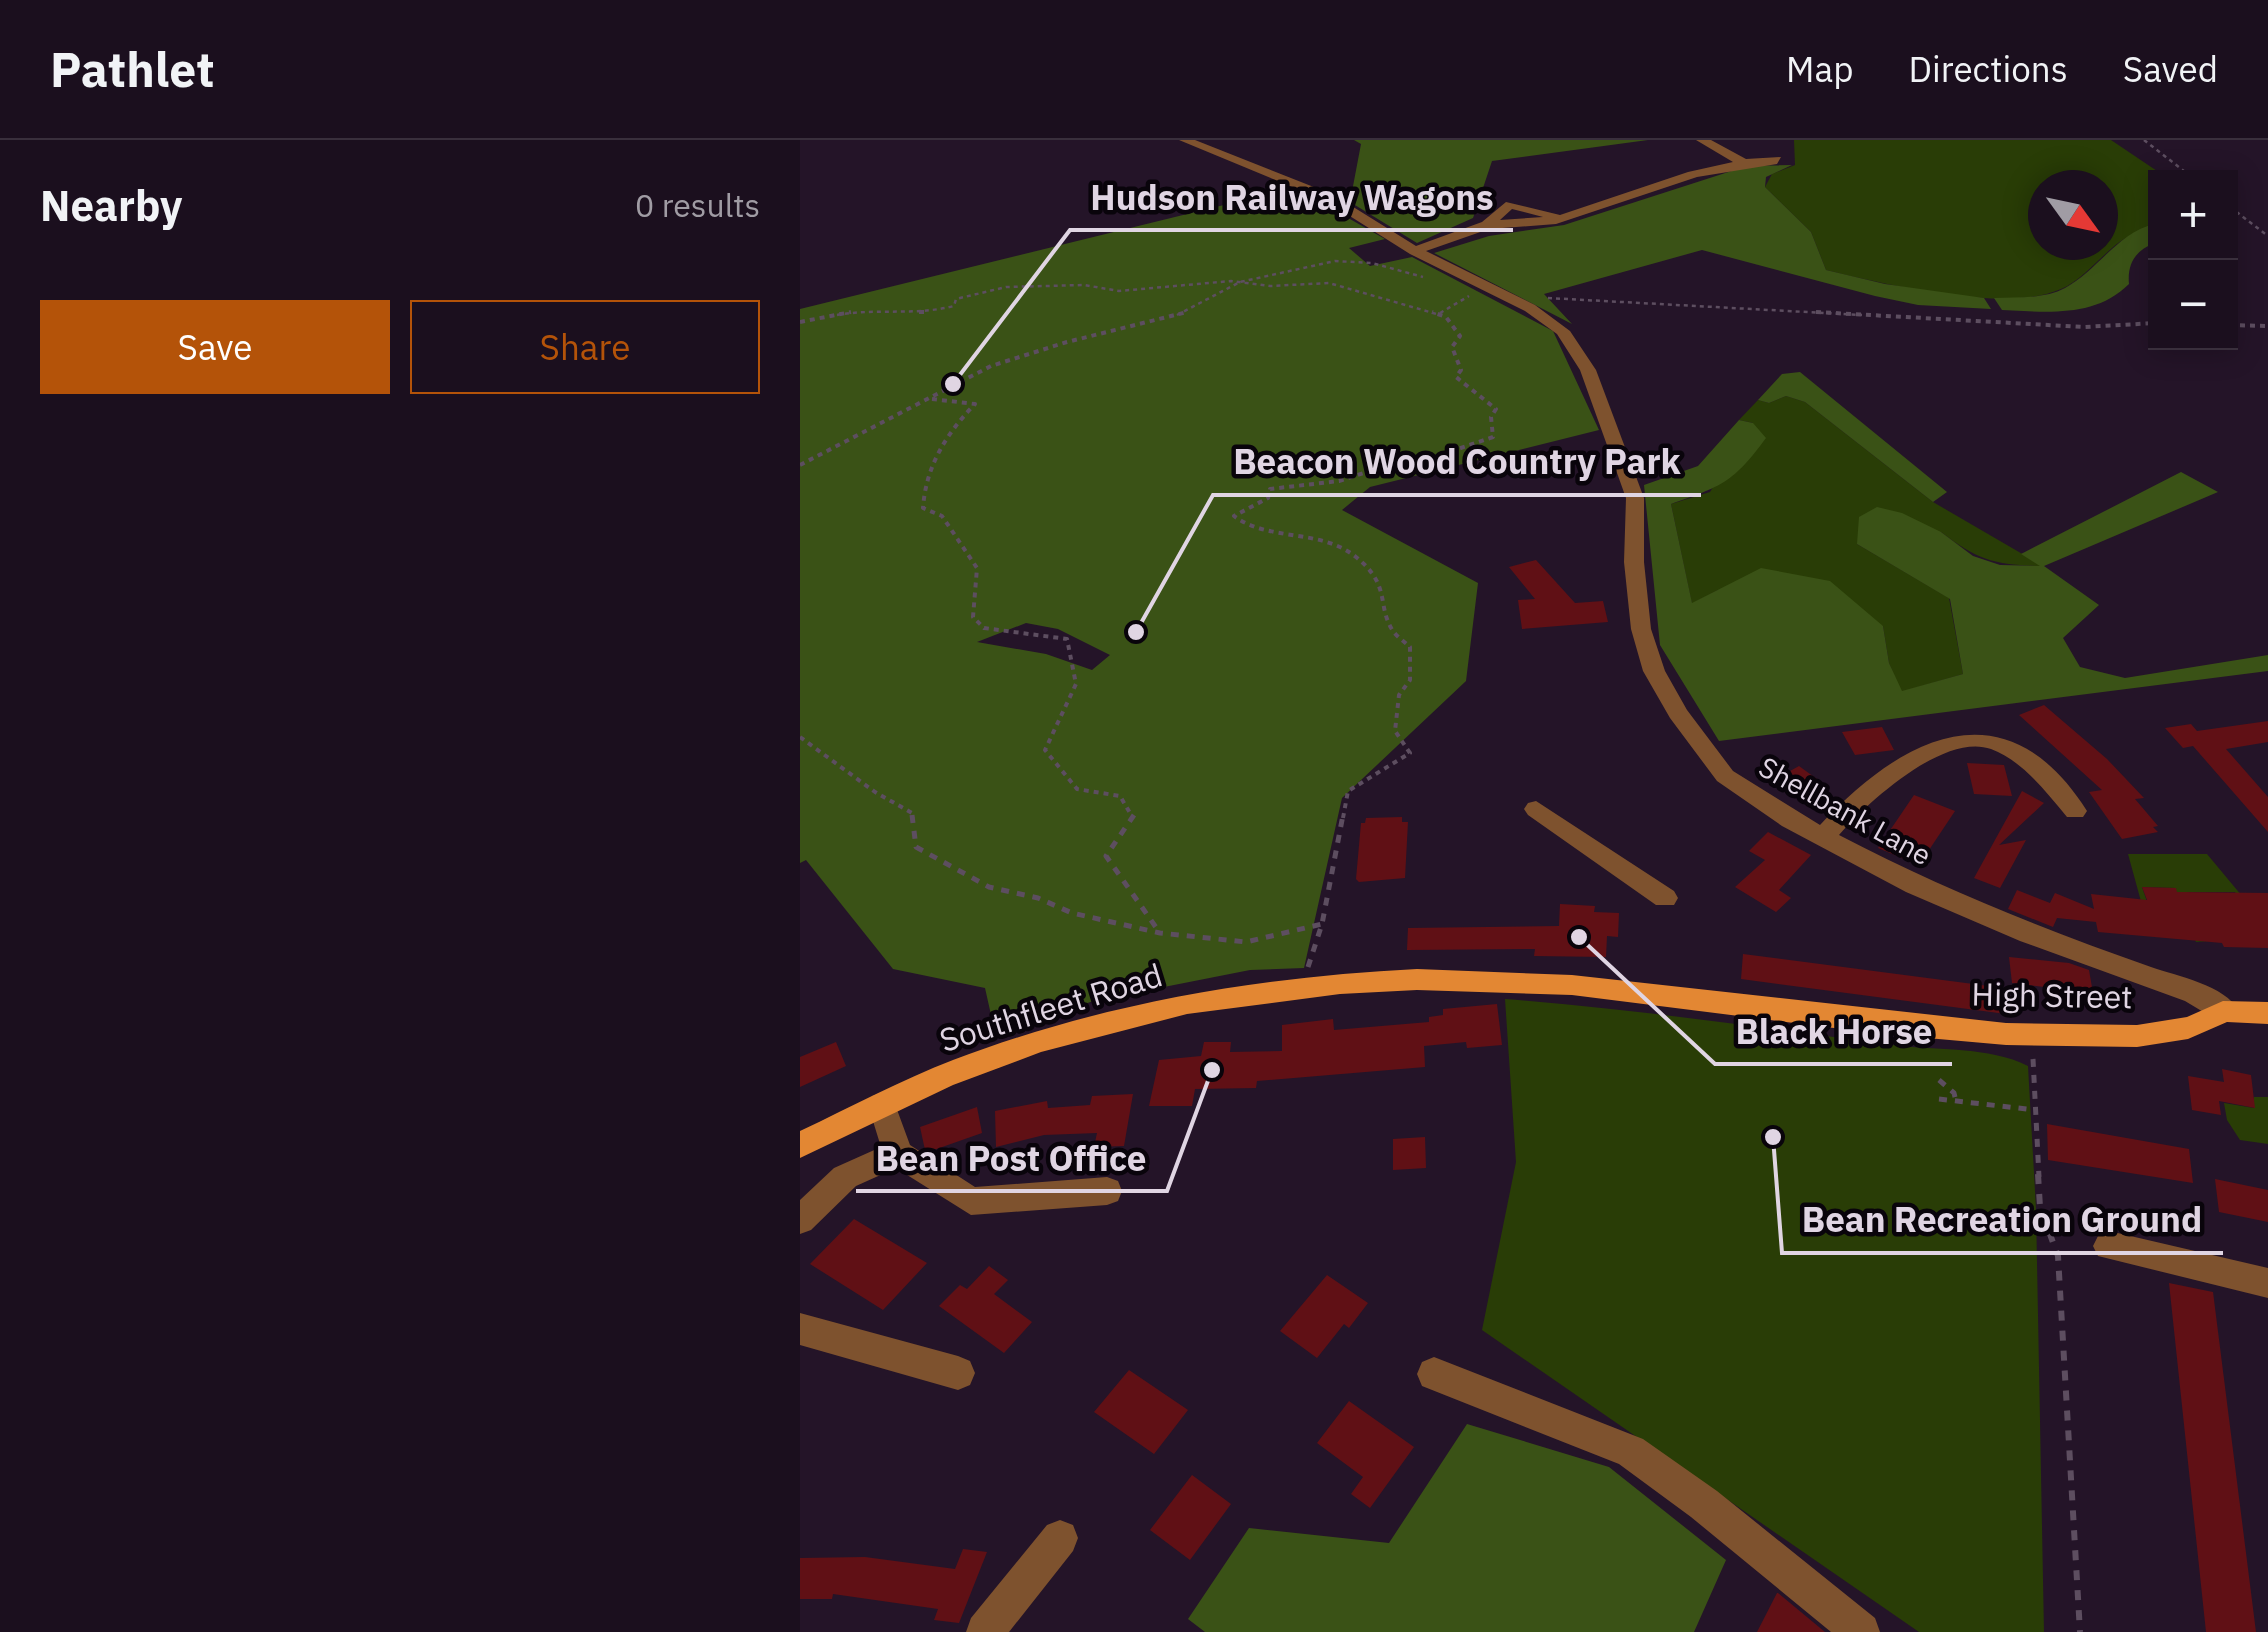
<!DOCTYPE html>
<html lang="en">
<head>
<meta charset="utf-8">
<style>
	body { margin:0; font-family:"IBM Plex Sans",sans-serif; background:#241827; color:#f1f3f6 }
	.controls { position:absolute; right:30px; top:30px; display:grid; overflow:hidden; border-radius:0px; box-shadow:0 5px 25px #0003 }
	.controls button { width:90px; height:90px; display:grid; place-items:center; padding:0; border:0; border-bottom:2px solid #392f3c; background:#1b0f1e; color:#f1f3f6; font:50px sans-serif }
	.compass { position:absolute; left:1228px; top:30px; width:90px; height:90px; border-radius:50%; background:#1b0f1e; box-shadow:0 5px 25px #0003; rotate:123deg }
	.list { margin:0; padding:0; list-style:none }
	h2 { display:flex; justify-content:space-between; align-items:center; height:130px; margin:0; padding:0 40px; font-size:42px }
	h2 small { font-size:32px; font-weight:400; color:#a09ca4 }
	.actions { display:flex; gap:20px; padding:30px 40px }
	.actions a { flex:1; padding:22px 0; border:2px solid #b45309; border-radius:0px; text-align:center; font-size:35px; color:#b45309 }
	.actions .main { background:#b45309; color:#fff }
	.map { position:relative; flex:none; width:1468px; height:1492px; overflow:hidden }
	header { display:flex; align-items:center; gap:60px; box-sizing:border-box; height:140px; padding:0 50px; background:#1b0f1e; border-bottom:2px solid #392f3c }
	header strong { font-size:48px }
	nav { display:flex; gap:55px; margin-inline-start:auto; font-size:35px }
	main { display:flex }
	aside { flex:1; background:#1b0f1e }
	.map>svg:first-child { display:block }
	.green { fill:#293d06; fill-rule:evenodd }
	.forest { fill:#3a5216; fill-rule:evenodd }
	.building { fill:#601015 }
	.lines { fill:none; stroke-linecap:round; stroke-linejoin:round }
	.path-far3 { stroke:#5d4e60; stroke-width:2.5; stroke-dasharray:4 4; stroke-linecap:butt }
	.path-far2 { stroke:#5d4e60; stroke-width:4; stroke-dasharray:5 5; stroke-linecap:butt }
	.path-far1 { stroke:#5d4e60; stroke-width:5; stroke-dasharray:8 8; stroke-linecap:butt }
	.path { stroke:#5d4e60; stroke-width:6; stroke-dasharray:10 10; stroke-linecap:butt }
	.minor { fill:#7e522e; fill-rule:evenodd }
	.major { fill:#e38733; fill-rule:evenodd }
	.labels { text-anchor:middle; stroke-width:9; stroke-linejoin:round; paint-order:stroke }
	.far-street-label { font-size:28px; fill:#e0d5e3; stroke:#09040b }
	.street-label { font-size:32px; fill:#e0d5e3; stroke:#09040b }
	.leader { fill:none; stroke:#e0d5e3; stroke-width:4 }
	.callout-dot { fill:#e0d5e3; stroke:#09040b; stroke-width:4 }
	.callout-label { font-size:35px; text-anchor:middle; font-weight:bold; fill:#e0d5e3; stroke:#09040b; stroke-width:9; stroke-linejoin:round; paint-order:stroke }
</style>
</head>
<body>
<header>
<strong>Pathlet</strong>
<nav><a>Map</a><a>Directions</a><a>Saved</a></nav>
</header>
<main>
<aside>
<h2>Nearby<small>0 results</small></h2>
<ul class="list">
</ul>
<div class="actions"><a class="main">Save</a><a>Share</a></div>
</aside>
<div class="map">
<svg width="1468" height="1492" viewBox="0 0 1468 1492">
	<rect width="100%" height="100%" fill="#241428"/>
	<!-- green -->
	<path class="green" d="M 994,0 L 1311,0 L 1366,37 L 1356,38 L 1355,84 C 1344,89 1331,94 1321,101 C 1301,115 1283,140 1261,149 C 1206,174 1084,144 1026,130 L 1011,92 L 965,47 L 972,34 L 995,25 ZM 1243,45 L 1303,45 L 1303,105 L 1243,105 Z
		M 986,256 L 1005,262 L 1133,362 L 1243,426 C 1195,425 1179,421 1141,392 L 1057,404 L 1149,458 L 1163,534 L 1101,552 L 1089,523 L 1083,486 L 918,450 L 892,464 L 871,364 L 910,352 L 953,283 L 939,280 L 958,260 L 969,263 Z
		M 1328,714 L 1407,714 L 1442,756 L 1441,764 L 1435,752 L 1387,752 L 1408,801 L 1396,802 L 1375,748 L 1342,747 L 1352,776 L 1345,776 Z
		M 705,859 C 835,869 964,888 1093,905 C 1137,911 1189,906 1228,926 L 1236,1069 L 1244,1492 L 1119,1492 L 682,1190 L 716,1022 Z
		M 1454,957 L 1468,957 L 1468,1004 L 1440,1000 L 1427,980 L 1424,963 L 1454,968 Z"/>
	<!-- forest -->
	<path class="forest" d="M 554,0 L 848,0 L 692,21 L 673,78 L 617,103 L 550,62 L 561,4 Z
		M 992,25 L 966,37 L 965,47 L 1011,92 L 1026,130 L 1085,144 L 1184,158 L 1191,169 L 1118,165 L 1075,156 L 902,110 L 744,154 L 772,184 L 634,113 L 689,96 L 764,85 L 947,26 Z
		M 499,50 L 585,99 L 549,108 L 570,126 L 612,117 L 753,191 L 799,290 L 570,347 L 542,370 L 678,443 L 666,541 L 542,658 L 504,828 L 450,830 L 293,861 L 196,897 L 185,848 L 93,829 L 6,720 L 0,723 L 0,169 L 432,63 ZM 226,483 L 258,489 L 310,515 L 292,530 L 246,514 L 177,502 Z
		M 1355,84 L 1355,103 C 1336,110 1327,123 1329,144 C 1295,178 1247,172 1202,170 L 1194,158 C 1217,157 1245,159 1265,148 C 1298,130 1318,92 1355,84 Z
		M 1000,232 L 1147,352 L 1133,362 L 1005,262 L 986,256 L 969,263 L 958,260 L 982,234 Z
		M 939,280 L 953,283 L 966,298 C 933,343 922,346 871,364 L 892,463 L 961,428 L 1030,441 L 1083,486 L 1089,523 L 1102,551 L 1163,534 L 1150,459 L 1057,404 L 1059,377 L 1077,367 L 1102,373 L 1141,392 L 1173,416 L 1200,425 L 1240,426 L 1221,414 L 1381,332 L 1418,352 L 1244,426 L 1299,465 L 1263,498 L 1280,527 L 1325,538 L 1468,515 L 1468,531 L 919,601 L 860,505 L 844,345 L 898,326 Z
		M 667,1284 L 809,1327 L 926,1420 L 894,1492 L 405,1492 L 388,1479 L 449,1388 L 589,1403 Z"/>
	<!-- building -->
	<path class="building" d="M 736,420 L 775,463 L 803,461 L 808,482 L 722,489 L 718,460 L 735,459 L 709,427 Z
		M 1244,565 L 1307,619 L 1344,658 L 1335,659 L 1358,686 L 1353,687 L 1358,692 L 1322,699 L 1289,652 L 1302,650 L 1219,575 Z
		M 1468,581 L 1468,602 L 1426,609 L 1468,657 L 1468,692 L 1393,606 L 1383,608 L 1365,588 L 1391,584 L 1397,591 Z
		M 1082,587 L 1094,610 L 1055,615 L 1042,592 Z
		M 1167,623 L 1204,625 L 1212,656 L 1174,654 Z
		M 999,626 L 1021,642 L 994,658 L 972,641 Z
		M 1222,651 L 1244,663 L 1199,705 L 1226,700 L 1200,748 L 1174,738 Z
		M 1114,655 L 1155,671 L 1119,725 L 1078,708 Z
		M 602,677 L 602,682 L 608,682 L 605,738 L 559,742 L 556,739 L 561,683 L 565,683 L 566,678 Z
		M 968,692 L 1011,715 L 979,750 L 991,758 L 976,772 L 935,747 L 965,720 L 949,711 Z
		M 1342,747 L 1376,748 L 1377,752 L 1468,753 L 1468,808 L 1424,807 L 1422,803 L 1298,792 L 1296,782 L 1257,778 L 1253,787 L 1208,769 L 1217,750 L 1250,763 L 1255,753 L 1294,769 L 1291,754 L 1347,760 Z
		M 760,764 L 795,766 L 794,772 L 819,773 L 818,797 L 807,796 L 806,817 L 734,816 L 735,809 L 607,810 L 608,788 L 759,786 Z
		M 943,814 L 1204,848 L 1206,874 L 941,839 Z
		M 1209,817 L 1269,823 L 1289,830 L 1293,853 L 1212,843 Z
		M 697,864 L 702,905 L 667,908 L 666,902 L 624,906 L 625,927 L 457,941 L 456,948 L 395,949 L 392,966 L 349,966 L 359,920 L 401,916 L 404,902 L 431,902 L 430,912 L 482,911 L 482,885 L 533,879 L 534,890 L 629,882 L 629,877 L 643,875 L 643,869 Z
		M 36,902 L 46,926 L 0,947 L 0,917 Z
		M 1422,929 L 1451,935 L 1455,968 L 1419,961 L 1421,975 L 1392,970 L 1388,936 L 1424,942 Z
		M 333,954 L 324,1006 L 294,1007 L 297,993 L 244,995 L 196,1007 L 195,971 L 247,961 L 248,968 L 290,965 L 292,956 Z
		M 177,967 L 182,993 L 128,1012 L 125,1010 L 120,987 Z
		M 1247,984 L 1389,1009 L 1393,1043 L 1248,1020 Z
		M 625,997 L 626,1028 L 593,1030 L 593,999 Z
		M 1415,1039 L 1468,1050 L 1468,1082 L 1419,1072 Z
		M 54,1079 L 127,1123 L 83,1170 L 10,1124 Z
		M 189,1126 L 208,1140 L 194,1154 L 232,1182 L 204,1213 L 139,1166 L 160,1145 L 167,1149 Z
		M 527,1135 L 568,1163 L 549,1188 L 544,1184 L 517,1218 L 480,1191 Z
		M 1369,1143 L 1413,1152 L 1456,1492 L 1406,1492 Z
		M 329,1230 L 388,1270 L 354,1314 L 294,1272 Z
		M 549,1261 L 614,1307 L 570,1368 L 551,1354 L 563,1337 L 517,1303 Z
		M 392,1335 L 431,1364 L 390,1420 L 350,1390 Z
		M 163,1409 L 187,1412 L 159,1483 L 134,1480 L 138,1469 L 33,1454 L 32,1459 L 0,1459 L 0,1418 L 65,1417 L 155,1429 Z
		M 977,1453 L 978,1453 L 1025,1492 L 957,1492 Z"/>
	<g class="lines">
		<!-- path-far3 -->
		<path class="path-far3" d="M 1344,0 L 1393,38
			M 1430,67 L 1468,96
			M 748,158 L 1062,175
			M 640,173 L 669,156
			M 37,175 C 77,168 115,176 154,166 L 156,159 L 206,147 L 284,145 L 319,151 L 431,141 L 470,146 L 529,143 L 640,175
			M 377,175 L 440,142 L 535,121 L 572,123 L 623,137"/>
		<!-- path-far2 -->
		<path class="path-far2" d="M 119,172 L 129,172
			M 1016,172 L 1284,187 L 1356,183
			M 0,182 L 51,172
			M 1430,185 L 1468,186
			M 132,259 L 175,264 C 146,294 126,326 123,368 L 142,376 L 177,428 L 173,477 L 184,488 L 267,499 L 276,544 L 245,610 L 277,649 L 320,656 L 333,678
			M 0,325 L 191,226 L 267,202 L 387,172
			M 0,597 L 75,652 L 112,673 L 113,678
			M 543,678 L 548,651 L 610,613 L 595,591 L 599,555 L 610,540 L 610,507 C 605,502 597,497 593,491 C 576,465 592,446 556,417 C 520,388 469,402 434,376 L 468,358 L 470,349 L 539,341 L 588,325 L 639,324 L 649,312 L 693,297 L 691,277 L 696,269 L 656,237 L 661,230 L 652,207 L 660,196 L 646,177 L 632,172"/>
		<!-- path-far1 -->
		<path class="path-far1" d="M 112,675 L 116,707 L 189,747 L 238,758 L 272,773 L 360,793 L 446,802 L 522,784
			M 334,675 L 306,716 L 360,793
			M 508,827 L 522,784 L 543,675
			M 1233,919 L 1239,1037
			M 1139,940 L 1154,953 L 1156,961
			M 1139,959 L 1235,970"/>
		<!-- path -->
		<path class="path" d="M 1238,1034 L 1240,1067 L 1258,1116 L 1280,1492"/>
		<!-- minor -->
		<path class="minor" d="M 379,0 L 395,0 L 534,55 L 616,106 L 682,82 L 706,62 L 760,75 L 888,32 L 933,22 L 896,0 L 911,0 L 946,19 L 981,17 L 977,24 L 897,37 L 756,84 L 689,89 L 626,111 L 735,165 L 770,191 L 796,230 L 844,358 L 844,422 L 851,489 L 865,531 L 887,570 L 933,631 L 1020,685 C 1103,596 1206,543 1287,671 L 1283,677 L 1267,677 C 1246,652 1223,621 1191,609 C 1144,592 1067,663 1039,695 C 1140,748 1243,789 1351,827 C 1377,836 1425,845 1439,871 L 1435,879 L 1425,882 L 1415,879 L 1385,861 L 1220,801 L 1106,752 L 982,686 L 917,641 L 870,578 L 843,531 L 831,489 L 824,422 L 826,358 L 780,230 L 757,194 L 725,171 L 610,114 L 526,61 ZM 712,69 L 743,77 L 700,80 Z
			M 736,661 L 874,751 L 878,758 L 874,765 L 856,765 L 728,675 L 724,669 L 728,663 Z
			M 82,953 L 92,956 L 110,1005 L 175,1047 L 307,1037 L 318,1041 L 322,1051 L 318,1061 L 307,1065 L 171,1075 L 96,1028 L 56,1046 L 11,1090 L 0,1094 L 0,1060 L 34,1028 L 81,1007 L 68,965 L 72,956 Z
			M 1309,1091 L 1468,1128 L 1468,1158 L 1298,1116 L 1293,1106 L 1298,1096 Z
			M 0,1173 L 158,1216 L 170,1221 L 175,1233 L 170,1245 L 158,1250 L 0,1205 Z
			M 634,1217 L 843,1299 L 917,1351 L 1075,1478 L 1080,1492 L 1031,1492 L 891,1377 L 819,1324 L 622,1246 L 617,1234 L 622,1222 Z
			M 260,1380 L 273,1385 L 278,1398 L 273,1411 L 209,1492 L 166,1492 L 171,1478 L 247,1385 Z"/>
		<!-- major -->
		<path class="major" d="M 617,829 L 772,835 L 1206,883 L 1337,885 L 1387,877 L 1423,861 L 1468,862 L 1468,884 L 1427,882 L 1388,899 L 1337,907 L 1206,905 L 1082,894 L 772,855 L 617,850 L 540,854 L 387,874 L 241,912 L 153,945 L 0,1018 L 0,991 C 51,967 101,940 153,920 C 303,863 457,837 617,829 Z"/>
	</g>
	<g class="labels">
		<!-- far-street labels -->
		<g class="far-street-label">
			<text transform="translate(1045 671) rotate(29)" y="10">Shellbank Lane</text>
		</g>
		<!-- street labels -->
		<g class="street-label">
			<text transform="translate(1252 856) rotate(1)" y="11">High Street</text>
			<text transform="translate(251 868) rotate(-17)" y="11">Southfleet Road</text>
		</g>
	</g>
	<!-- callouts -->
	<path class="leader" d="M153 244L270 90H713M336 492L413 355H901M779 797L915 924H1152M412 930L367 1051H56M973 997L982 1113H1423"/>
	<g class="callout-dot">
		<circle cx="153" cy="244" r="10"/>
		<circle cx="336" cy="492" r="10"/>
		<circle cx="779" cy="797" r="10"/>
		<circle cx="412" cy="930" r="10"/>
		<circle cx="973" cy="997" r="10"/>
	</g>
	<g class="callout-label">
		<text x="492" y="70">Hudson Railway Wagons</text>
		<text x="657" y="334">Beacon Wood Country Park</text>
		<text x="1034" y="904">Black Horse</text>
		<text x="211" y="1031">Bean Post Office</text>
		<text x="1202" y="1092">Bean Recreation Ground</text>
	</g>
</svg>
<div class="controls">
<button>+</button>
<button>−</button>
</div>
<svg class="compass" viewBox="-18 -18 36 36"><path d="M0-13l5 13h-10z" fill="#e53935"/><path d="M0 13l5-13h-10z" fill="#a09ca4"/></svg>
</div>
</main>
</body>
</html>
